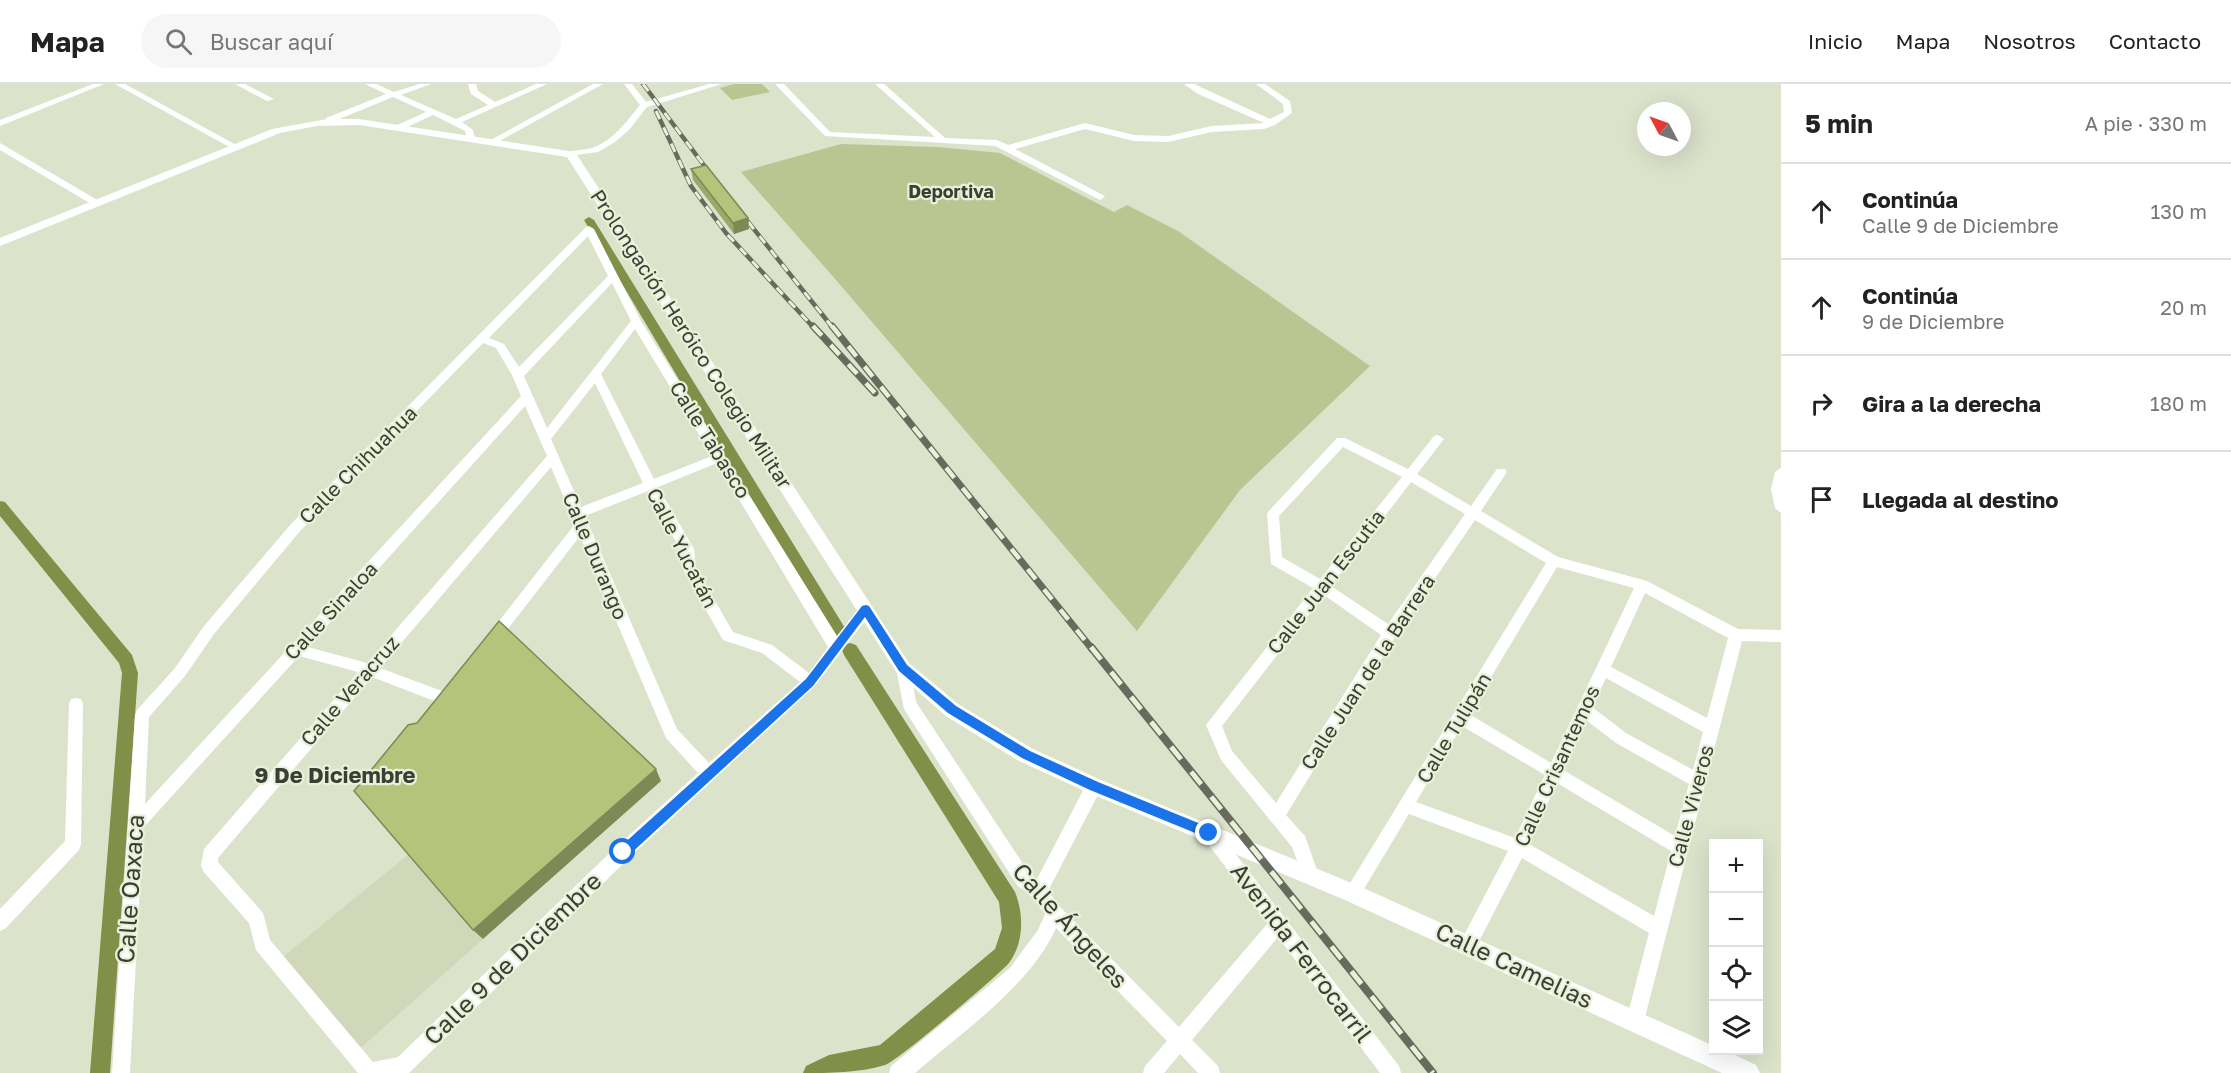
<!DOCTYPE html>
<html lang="es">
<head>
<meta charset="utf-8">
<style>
	body { margin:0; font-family:"Golos Text",sans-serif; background:#f6f6f6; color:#222 }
	.controls { position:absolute; right:18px; bottom:18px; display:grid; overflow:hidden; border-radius:0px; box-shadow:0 6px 24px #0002 }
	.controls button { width:54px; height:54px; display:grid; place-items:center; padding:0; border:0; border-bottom:2px solid #e0e0e0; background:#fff; color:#222; font:30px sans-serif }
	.compass { position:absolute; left:1637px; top:18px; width:54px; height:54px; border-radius:50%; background:#fff; box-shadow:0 6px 24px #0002; rotate:311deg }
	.stop { position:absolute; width:18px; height:18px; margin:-14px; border:4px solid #1a73e8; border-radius:50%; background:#fff }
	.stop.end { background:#1a73e8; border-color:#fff; box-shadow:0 2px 6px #0008 }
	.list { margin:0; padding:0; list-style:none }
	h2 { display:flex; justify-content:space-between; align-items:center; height:78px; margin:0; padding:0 24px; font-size:26px }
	h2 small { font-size:20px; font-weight:400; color:#767676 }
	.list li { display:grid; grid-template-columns:39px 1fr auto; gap:18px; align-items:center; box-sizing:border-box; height:96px; padding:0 24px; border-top:2px solid #e0e0e0 }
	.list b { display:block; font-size:22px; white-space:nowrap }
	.list p { margin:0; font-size:20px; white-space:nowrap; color:#767676 }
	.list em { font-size:20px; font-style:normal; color:#767676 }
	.icon { flex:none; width:33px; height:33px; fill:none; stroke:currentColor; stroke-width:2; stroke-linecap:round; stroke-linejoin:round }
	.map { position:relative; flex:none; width:1781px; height:989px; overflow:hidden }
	header { display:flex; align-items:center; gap:36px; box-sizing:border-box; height:84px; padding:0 30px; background:#fff; border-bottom:2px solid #e0e0e0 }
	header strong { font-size:28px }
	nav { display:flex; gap:33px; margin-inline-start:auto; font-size:21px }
	.search { width:420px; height:54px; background:#f6f6f6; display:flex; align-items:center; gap:15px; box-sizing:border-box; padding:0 21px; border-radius:33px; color:#767676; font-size:22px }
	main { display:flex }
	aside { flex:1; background:#fff }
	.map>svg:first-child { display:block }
	.built { fill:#d0d8b9 }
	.green { fill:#b9c692 }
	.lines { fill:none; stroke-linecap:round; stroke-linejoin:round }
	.canal { fill:#818f48; fill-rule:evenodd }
	.minor { fill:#fff; fill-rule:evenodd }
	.tertiary { fill:#fff; fill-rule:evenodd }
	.rail-far2-casing { stroke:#676b5d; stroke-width:4.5 }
	.rail-far1-casing { stroke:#676b5d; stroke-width:7 }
	.rail-casing { stroke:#676b5d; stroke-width:8 }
	.rail-far2 { stroke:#e9f0d8; stroke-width:3; stroke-dasharray:9; stroke-linecap:butt }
	.rail-far1 { stroke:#e9f0d8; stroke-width:4.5; stroke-dasharray:13; stroke-linecap:butt }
	.rail { stroke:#e9f0d8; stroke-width:5; stroke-dasharray:16; stroke-linecap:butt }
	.wall { fill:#9ba96a }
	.shaded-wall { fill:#7e8956 }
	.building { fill:#b4c47b; stroke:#7e8956; stroke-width:1.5 }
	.route { fill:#1a73e8 }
	.labels { text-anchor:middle; stroke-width:4.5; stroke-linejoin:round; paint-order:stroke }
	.far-quarter-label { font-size:18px; font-weight:bold; fill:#3b3e34; stroke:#e9f0d8 }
	.street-label { font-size:20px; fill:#3b3e34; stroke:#e9f0d8 }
	.quarter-label { font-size:22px; font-weight:bold; fill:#3b3e34; stroke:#e9f0d8 }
	.near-street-label { font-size:24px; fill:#3b3e34; stroke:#e9f0d8 }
</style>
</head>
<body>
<header>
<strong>Mapa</strong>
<div class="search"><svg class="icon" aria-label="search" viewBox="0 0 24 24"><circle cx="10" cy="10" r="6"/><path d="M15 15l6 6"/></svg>Buscar aquí</div>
<nav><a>Inicio</a><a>Mapa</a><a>Nosotros</a><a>Contacto</a></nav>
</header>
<main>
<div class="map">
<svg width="1781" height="989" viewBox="0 0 1781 989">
	<rect width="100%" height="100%" fill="#dce3cb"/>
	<!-- built -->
	<path class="built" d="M 409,770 L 483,855 L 355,969 L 284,872 Z"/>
	<!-- green -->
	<path class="green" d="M 734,0 L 762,0 L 770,8 L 732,16 L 720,4 Z
		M 841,60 L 938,63 L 1000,69 L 1114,128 L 1127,121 L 1178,147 L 1370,282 L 1240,406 L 1137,547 L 836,196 L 741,88 Z"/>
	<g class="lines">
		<!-- canal -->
		<path class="canal" d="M 589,133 L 594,136 L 845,544 L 847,549 L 845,554 L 839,555 L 833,554 L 584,136 Z
			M 0,417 L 5,418 L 132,571 L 138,589 L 110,989 L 90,989 L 122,589 L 119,579 L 0,432 Z
			M 850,559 L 856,561 L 1015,808 C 1024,830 1024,859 1009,879 C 1000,890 895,979 885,981 C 858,989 830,989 803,989 L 806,982 L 829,971 L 880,961 L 995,865 L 1002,844 L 999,818 L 844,571 L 842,566 L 844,561 Z"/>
		<!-- minor -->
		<path class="minor" d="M 93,0 L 104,0 L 0,42 L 0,36 Z
			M 115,0 L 125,0 L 240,63 L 233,65 Z
			M 235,0 L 245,0 L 274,15 L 267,17 Z
			M 365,0 L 376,0 L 394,8 L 419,0 L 431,0 L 401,11 L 456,35 L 488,21 L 471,10 L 468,0 L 476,0 L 478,7 L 495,18 L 536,0 L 547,0 L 462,38 L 473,46 L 475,55 L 471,58 L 467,55 L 465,47 L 433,31 L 401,46 L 395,46 L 395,42 L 426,28 L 393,13 L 332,38 L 326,38 L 326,34 L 386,10 Z
			M 593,0 L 603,0 L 494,60 L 487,58 Z
			M 624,0 L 632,0 L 646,18 L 709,0 L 722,0 L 647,23 L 629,46 L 615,58 L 598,68 L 568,72 L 568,68 C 576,66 585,66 592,64 C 613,57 627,37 640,21 Z
			M 775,0 L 784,0 L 830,48 L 935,53 L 875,0 L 884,0 L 945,54 L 997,56 L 1008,61 L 1085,39 L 1134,51 L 1168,52 L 1212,42 L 1264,39 L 1198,10 L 1184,0 L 1194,0 L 1270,35 L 1284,28 L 1283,20 L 1256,0 L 1265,0 L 1290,17 L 1292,29 L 1275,41 L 1264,45 L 1212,48 L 1168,58 L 1134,57 L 1085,45 L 1015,65 L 1103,111 L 1105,113 L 1100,116 L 995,62 L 825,52 Z
			M 0,59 L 99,117 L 101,119 L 93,121 L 0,66 Z
			M 589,142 L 594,145 L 641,237 L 837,552 L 861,521 L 871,521 L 873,525 L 871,529 L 815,602 L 629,774 L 409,989 L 358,989 L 256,866 L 249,839 L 203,787 L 201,781 L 204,765 L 358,588 L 299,572 L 143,744 L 130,989 L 112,989 L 135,631 L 137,626 L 175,584 L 204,542 L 291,440 L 586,143 ZM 588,152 L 608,192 L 519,283 L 504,260 L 489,254 ZM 612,199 L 631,237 L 547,344 L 524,292 ZM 635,245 L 712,372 L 654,395 L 601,290 ZM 483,259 L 496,264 L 512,291 L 521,312 L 145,720 L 149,633 L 185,592 L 214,550 L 301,446 ZM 595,299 L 643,399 L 581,423 L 551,355 ZM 525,322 L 547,372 L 367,579 L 308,563 ZM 717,379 L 828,563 L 809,589 L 772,561 L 733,548 L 696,484 L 694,465 L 658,403 ZM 551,383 L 575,440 L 485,555 L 487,559 L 492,561 L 497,559 L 580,452 L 666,654 L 698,689 L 617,762 L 398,973 L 373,978 L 270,856 L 263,829 L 218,778 L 218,774 L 372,593 L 445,621 L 450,620 L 452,615 L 450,610 L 380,584 ZM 648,407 L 680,465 L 682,484 L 723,556 L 762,569 L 800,598 L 709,679 L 677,645 L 585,432 Z
			M 1438,351 L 1444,355 L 1417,390 L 1471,422 L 1497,385 L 1505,385 L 1507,388 L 1481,427 L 1558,473 L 1647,497 L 1738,545 L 1781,546 L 1781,558 L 1742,557 L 1644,937 L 1641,943 L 1635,946 L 1629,943 L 1626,937 L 1649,849 L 1522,774 L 1474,867 L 1468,870 L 1462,867 L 1459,861 L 1462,855 L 1508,767 L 1409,730 L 1358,815 L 1352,817 L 1346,815 L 1344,809 L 1546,479 L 1475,436 L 1395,553 L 1286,731 L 1305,752 L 1319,792 L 1317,798 L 1311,800 L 1305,798 L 1292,763 L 1221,676 L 1206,641 L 1313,504 L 1271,480 L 1267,431 L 1268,428 L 1337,354 L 1345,354 L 1408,385 L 1434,352 ZM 1343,363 L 1402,393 L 1320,495 L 1282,473 L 1279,432 ZM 1411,398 L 1465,430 L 1388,540 L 1331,502 ZM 1557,483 L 1634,504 L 1551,679 L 1469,630 ZM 1645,509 L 1728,554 L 1707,634 L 1611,583 ZM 1324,511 L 1381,551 L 1276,719 L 1232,667 L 1222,642 ZM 1606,594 L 1703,648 L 1693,686 L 1626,649 L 1592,623 ZM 1586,636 L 1616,659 L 1689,700 L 1675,752 L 1563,686 ZM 1462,642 L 1545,691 L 1515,754 L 1416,718 ZM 1557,699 L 1671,767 L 1654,832 L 1529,760 Z
			M 1781,384 L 1781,429 L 1775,424 L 1771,405 L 1775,388 Z
			M 903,578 L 908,580 L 910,584 L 916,618 L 1029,789 L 1037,795 L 1088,697 L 1094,695 L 1100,697 L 1102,702 L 1100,707 L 1048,807 L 1060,823 L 1179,943 L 1268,839 L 1205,756 L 1203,751 L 1205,746 L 1211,743 L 1217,746 L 1399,982 L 1401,989 L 1380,989 L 1278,853 L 1192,956 L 1218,982 L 1220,989 L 1198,989 L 1180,970 L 1164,989 L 1143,989 L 1145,982 L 1167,957 L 1056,844 C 1032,900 961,949 915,989 L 889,989 L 891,982 L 1010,884 L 1038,846 L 1045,830 L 1033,814 L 1017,801 L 904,625 L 896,584 L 898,580 Z
			M 76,614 L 81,615 L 83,620 L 81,760 L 79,766 L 6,844 L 0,847 L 0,825 L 65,757 L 69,620 L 71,615 Z"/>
		<!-- tertiary -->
		<path class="tertiary" d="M 327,35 L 359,35 L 575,68 L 909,579 L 958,620 L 1033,665 L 1101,696 L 1359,802 L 1714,962 L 1714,966 L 1724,966 L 1756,981 L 1760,989 L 1722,989 L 1345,816 L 1087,708 L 1019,677 L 946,632 L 897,589 L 567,73 L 359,41 L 317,42 L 280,49 L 0,162 L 0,154 L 272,45 Z"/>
		<!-- rail-far2 casing -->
		<g class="rail-far2-casing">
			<path id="rail-far2" d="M 643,0 L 715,96
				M 656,27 L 691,102 L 726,149 L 814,244
				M 737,124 L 833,244"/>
		</g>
		<!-- rail-far1 casing -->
		<g class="rail-far1-casing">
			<path id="rail-far1" d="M 813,242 L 875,309
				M 832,242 L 1092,565"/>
		</g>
		<!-- rail casing -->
		<g class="rail-casing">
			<path id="rail" d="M 1091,563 L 1433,989"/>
		</g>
		<!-- rail-far2 -->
		<use href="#rail-far2" class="rail-far2"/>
		<!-- rail-far1 -->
		<use href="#rail-far1" class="rail-far1"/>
		<!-- rail -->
		<use href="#rail" class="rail"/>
	</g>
	<!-- wall -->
	<path class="wall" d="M 691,85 L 748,134 L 749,145 L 734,150 L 693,96 Z"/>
	<!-- shaded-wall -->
	<path class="shaded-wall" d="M 748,134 L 749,145 L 734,150 L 733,139 Z
		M 656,685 L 661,697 L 483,855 L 473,846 Z"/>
	<!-- building -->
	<path class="building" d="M 706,81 L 748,134 L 733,139 L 691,85 Z
		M 499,537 L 656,685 L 473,846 L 354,707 L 408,641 L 417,639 Z"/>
	<!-- route -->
	<path class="route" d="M 866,521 L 869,522 L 907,581 L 956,622 L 1030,667 L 1098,698 L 1213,745 L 1213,753 L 1205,753 L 1090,706 L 1022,674 L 948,629 L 899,587 L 865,533 L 813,602 L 628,772 L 619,772 L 619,764 L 806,595 L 862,522 Z"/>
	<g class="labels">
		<!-- far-quarter labels -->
		<g class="far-quarter-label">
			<text x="951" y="114">Deportiva</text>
		</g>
		<!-- street labels -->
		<g class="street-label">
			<text transform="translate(691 255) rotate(57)" y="7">Prolongación Heróico Colegio Militar</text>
			<text transform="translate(710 356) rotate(58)" y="7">Calle Tabasco</text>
			<text transform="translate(358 381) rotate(-45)" y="7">Calle Chihuahua</text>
			<text transform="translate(682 464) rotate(63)" y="7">Calle Yucatán</text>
			<text transform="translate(595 472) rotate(67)" y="7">Calle Durango</text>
			<text transform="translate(1326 498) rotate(-52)" y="7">Calle Juan Escutia</text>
			<text transform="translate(331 527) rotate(-47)" y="7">Calle Sinaloa</text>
			<text transform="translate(1368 588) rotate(-57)" y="7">Calle Juan de la Barrera</text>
			<text transform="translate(350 607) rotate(-49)" y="7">Calle Veracruz</text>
			<text transform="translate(1454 644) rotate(-59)" y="7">Calle Tulipán</text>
			<text transform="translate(1557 682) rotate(-65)" y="7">Calle Crisantemos</text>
			<text transform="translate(1691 722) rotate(-75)" y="7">Calle Viveros</text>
		</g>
		<!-- quarter labels -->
		<g class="quarter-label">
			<text x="335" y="699">9 De Diciembre</text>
		</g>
		<!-- near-street labels -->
		<g class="near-street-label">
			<text transform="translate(131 805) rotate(-86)" y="8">Calle Oaxaca</text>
			<text transform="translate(1070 842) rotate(48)" y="8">Calle Ángeles</text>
			<text transform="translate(1301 869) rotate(53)" y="8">Avenida Ferrocarril</text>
			<text transform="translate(513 875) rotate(-44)" y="8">Calle 9 de Diciembre</text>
			<text transform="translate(1514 882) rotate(25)" y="8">Calle Camelias</text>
		</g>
	</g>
</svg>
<div class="controls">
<button>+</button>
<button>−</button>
<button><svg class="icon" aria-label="locate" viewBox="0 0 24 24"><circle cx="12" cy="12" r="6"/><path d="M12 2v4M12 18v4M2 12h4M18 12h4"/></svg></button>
<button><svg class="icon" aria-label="layers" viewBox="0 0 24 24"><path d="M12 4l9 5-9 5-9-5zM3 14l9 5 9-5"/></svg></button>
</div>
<svg class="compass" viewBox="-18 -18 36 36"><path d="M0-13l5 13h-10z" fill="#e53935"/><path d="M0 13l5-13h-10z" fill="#767676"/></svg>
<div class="stop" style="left:623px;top:768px"></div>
<div class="stop end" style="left:1209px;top:749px"></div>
</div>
<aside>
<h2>5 min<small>A pie · 330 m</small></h2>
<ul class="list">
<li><svg class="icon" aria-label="ahead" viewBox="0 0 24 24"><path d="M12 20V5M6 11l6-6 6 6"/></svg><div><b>Continúa</b><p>Calle 9 de Diciembre</p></div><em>130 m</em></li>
<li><svg class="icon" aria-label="ahead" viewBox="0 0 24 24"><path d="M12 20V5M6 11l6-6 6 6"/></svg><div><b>Continúa</b><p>9 de Diciembre</p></div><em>20 m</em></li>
<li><svg class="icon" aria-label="right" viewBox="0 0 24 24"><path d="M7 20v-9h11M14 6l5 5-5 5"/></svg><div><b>Gira a la derecha</b></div><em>180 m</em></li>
<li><svg class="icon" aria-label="arrive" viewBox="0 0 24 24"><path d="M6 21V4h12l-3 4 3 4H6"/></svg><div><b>Llegada al destino</b></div></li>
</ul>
</aside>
</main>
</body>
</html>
